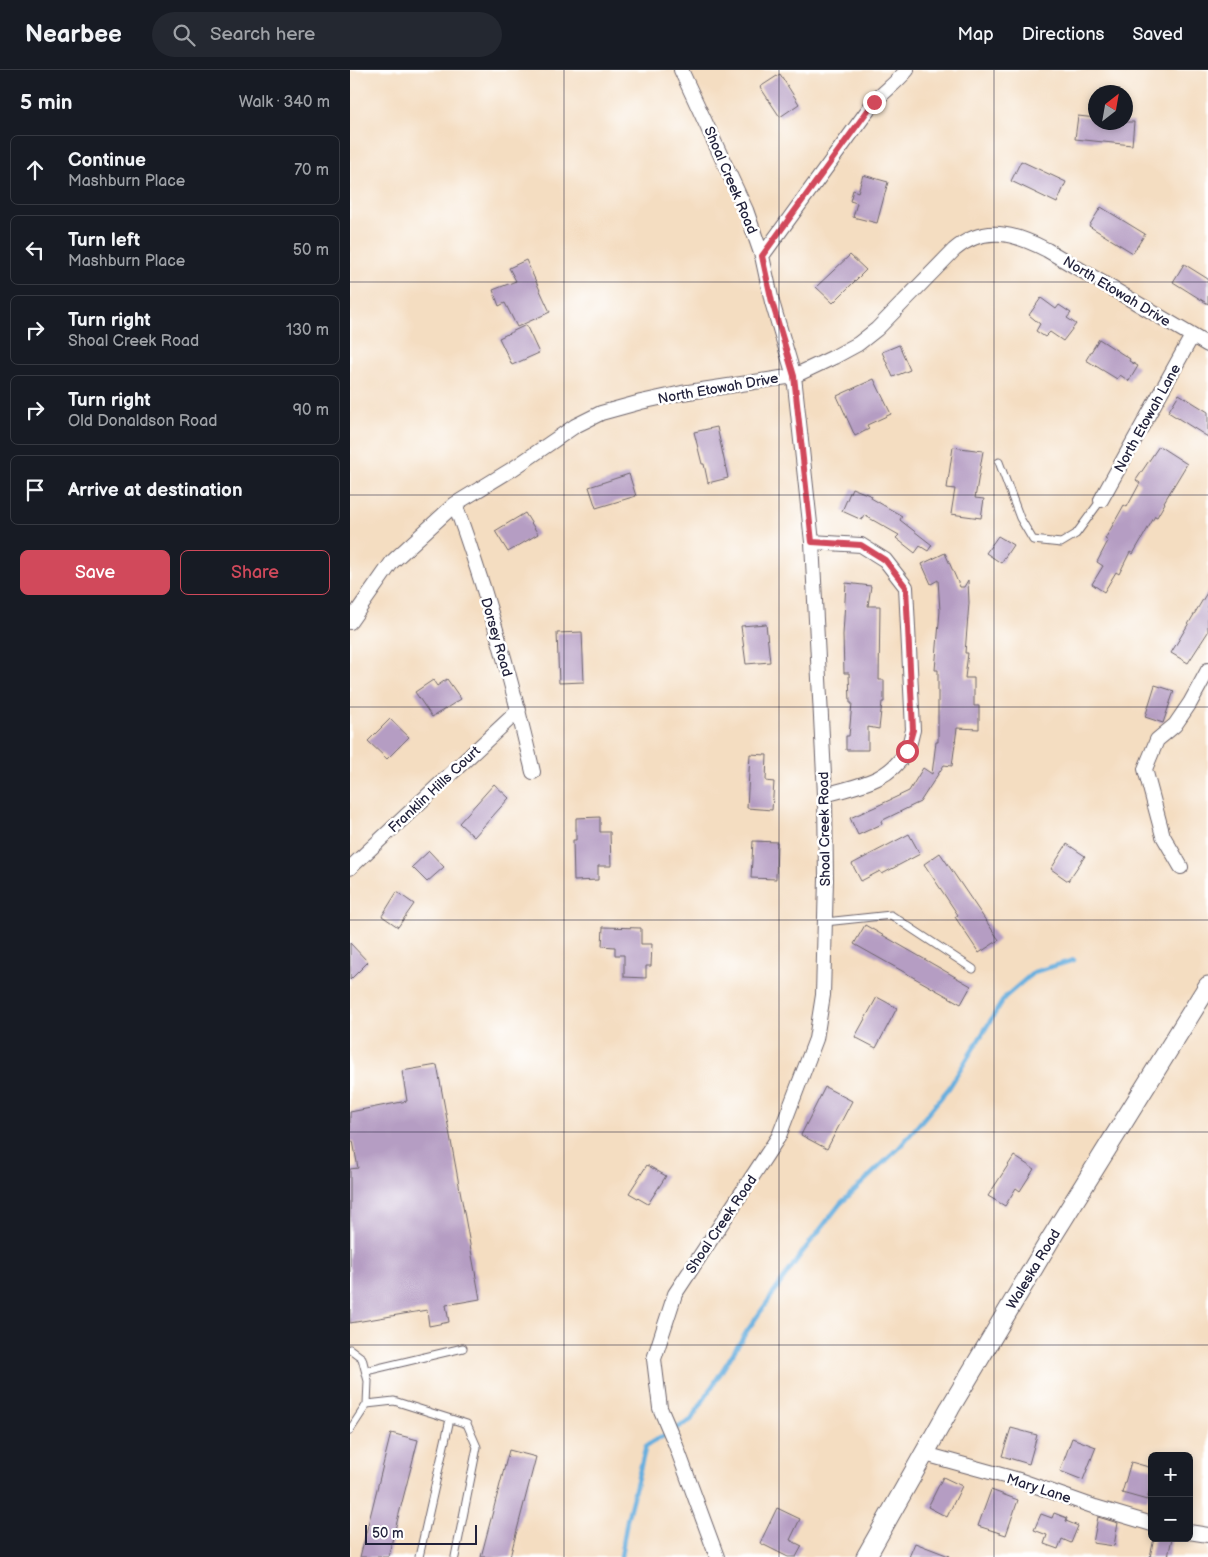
<!DOCTYPE html>
<html lang="en">
<head>
<meta charset="utf-8">
<style>
	body { margin:0; font-family:"Balsamiq Sans",sans-serif; background:#242831; color:#f1f3f6 }
	.controls { position:absolute; right:15px; bottom:15px; display:grid; overflow:hidden; border-radius:8px; box-shadow:0 2px 8px #0003 }
	.controls button { width:45px; height:45px; display:grid; place-items:center; padding:0; border:0; border-bottom:1px solid #363941; background:#171b24; color:#f1f3f6; font:25px sans-serif }
	.compass { position:absolute; left:738px; top:15px; width:45px; height:45px; border-radius:50%; background:#171b24; box-shadow:0 2px 8px #0003; rotate:31deg }
	.scale { position:absolute; left:15px; bottom:12px; width:112px; box-sizing:border-box; padding-left:5px; border:2px solid #22223b; border-top:0; font-size:14px; line-height:18px; white-space:nowrap; color:#22223b; -webkit-text-stroke:4px #fff; paint-order:stroke }
	.stop { position:absolute; width:15px; height:15px; margin:-11px; border:4px solid #d1495b; border-radius:50%; background:#fff }
	.stop.end { background:#d1495b; border-color:#fff; box-shadow:0 1px 5px #0008 }
	.list { margin:0; padding:0; list-style:none }
	h2 { display:flex; justify-content:space-between; align-items:center; height:65px; margin:0; padding:0 20px; font-size:21px }
	h2 small { font-size:16px; font-weight:400; color:#9ea1a6 }
	.list li { display:grid; grid-template-columns:32px 1fr auto; gap:15px; align-items:center; box-sizing:border-box; height:70px; margin:0 10px 10px; padding:0 10px; border:1px solid #363941; border-radius:8px }
	.list b { display:block; font-size:19px; white-space:nowrap }
	.list p { margin:0; font-size:16px; white-space:nowrap; color:#9ea1a6 }
	.list em { font-size:16px; font-style:normal; color:#9ea1a6 }
	.actions { display:flex; gap:10px; padding:15px 20px }
	.actions a { flex:1; padding:11px 0; border:1px solid #d1495b; border-radius:8px; text-align:center; font-size:18px; color:#d1495b }
	.actions .main { background:#d1495b; color:#fff }
	.icon { flex:none; width:28px; height:28px; fill:none; stroke:currentColor; stroke-width:2; stroke-linecap:round; stroke-linejoin:round }
	.map { position:relative; flex:none; width:858px; height:1487px; overflow:hidden }
	header { display:flex; align-items:center; gap:30px; box-sizing:border-box; height:70px; padding:0 25px; background:#171b24; border-bottom:1px solid #363941 }
	header strong { font-size:24px }
	nav { display:flex; gap:28px; margin-inline-start:auto; font-size:18px }
	.search { width:350px; height:45px; background:#242831; display:flex; align-items:center; gap:12px; box-sizing:border-box; padding:0 18px; border-radius:28px; color:#9ea1a6; font-size:19px }
	main { display:flex }
	aside { flex:1; background:#171b24 }
	.map>svg:first-child { display:block }
	.lines { fill:none; stroke-linecap:round; stroke-linejoin:round }
	.stream { stroke:#67afde; stroke-width:4.5 }
	.building { fill:#b59dc3 }
	.service-casing { stroke:#6c636a; stroke-width:9 }
	.minor-casing { stroke:#6c636a; stroke-width:16 }
	.secondary-casing { stroke:#6c636a; stroke-width:21 }
	.service { stroke:#fff; stroke-width:7 }
	.minor { stroke:#fff; stroke-width:14 }
	.secondary { stroke:#fff; stroke-width:19 }
	.route { stroke:#d1495b; stroke-width:6 }
	.grid { fill:none; stroke:#22223b; stroke-width:1; stroke-opacity:0.55 }
	.labels { text-anchor:middle; stroke-width:5; stroke-linejoin:round; paint-order:stroke }
	.street-label { font-size:14px; fill:#22223b; stroke:#fff }
</style>
</head>
<body>
<header>
<strong>Nearbee</strong>
<div class="search"><svg class="icon" aria-label="search" viewBox="0 0 24 24"><circle cx="10" cy="10" r="6"/><path d="M15 15l6 6"/></svg>Search here</div>
<nav><a>Map</a><a>Directions</a><a>Saved</a></nav>
</header>
<main>
<aside>
<h2>5 min<small>Walk · 340 m</small></h2>
<ul class="list">
<li><svg class="icon" aria-label="ahead" viewBox="0 0 24 24"><path d="M12 20V5M6 11l6-6 6 6"/></svg><div><b>Continue</b><p>Mashburn Place</p></div><em>70 m</em></li>
<li><svg class="icon" aria-label="left" viewBox="0 0 24 24"><path d="M17 20v-9H6M10 6l-5 5 5 5"/></svg><div><b>Turn left</b><p>Mashburn Place</p></div><em>50 m</em></li>
<li><svg class="icon" aria-label="right" viewBox="0 0 24 24"><path d="M7 20v-9h11M14 6l5 5-5 5"/></svg><div><b>Turn right</b><p>Shoal Creek Road</p></div><em>130 m</em></li>
<li><svg class="icon" aria-label="right" viewBox="0 0 24 24"><path d="M7 20v-9h11M14 6l5 5-5 5"/></svg><div><b>Turn right</b><p>Old Donaldson Road</p></div><em>90 m</em></li>
<li><svg class="icon" aria-label="arrive" viewBox="0 0 24 24"><path d="M6 21V4h12l-3 4 3 4H6"/></svg><div><b>Arrive at destination</b></div></li>
</ul>
<div class="actions"><a class="main">Save</a><a>Share</a></div>
</aside>
<div class="map">
<svg width="858" height="1487" viewBox="0 0 858 1487">
	<rect width="100%" height="100%" fill="#fff"/>
	<filter id="ink" filterUnits="userSpaceOnUse"><feTurbulence type="fractalNoise" baseFrequency=".02" numOctaves="2"/><feDisplacementMap in="SourceGraphic" scale="10" xChannelSelector="R" yChannelSelector="G"/><feConvolveMatrix kernelMatrix="1 2 1 2 8 2 1 2 1" color-interpolation-filters="sRGB"/></filter>
	<filter id="wash" filterUnits="userSpaceOnUse"><feTurbulence type="fractalNoise" baseFrequency=".0096" numOctaves="4" result="noise"/><feDisplacementMap in="SourceGraphic" scale="20" xChannelSelector="R" yChannelSelector="G"/><feGaussianBlur stdDeviation="1.12" result="paint"/><feColorMatrix in="noise" values="0 0 0 0 0 0 0 0 0 0 0 0 0 0 0 0 0 1.4 0 .05"/><feComposite in="paint" operator="in"/></filter>
	<g filter="url(#wash)">
		<rect width="100%" height="100%" fill="#f4ddc1"/>
		<g class="lines">
			<!-- stream -->
			<path class="stream" d="M 271,1487 L 277,1450 L 296,1376 L 341,1350 L 397,1261 L 451,1184 L 490,1134 L 549,1078 L 599,1018 L 655,927 L 684,902 L 724,890"/>
		</g>
		<g id="blocks">
			<!-- building -->
			<path class="building" d="M 430,4 L 449,34 L 430,47 L 410,17 Z
				M 728,46 L 746,48 L 746,52 L 784,52 L 782,75 L 725,69 Z
				M 671,91 L 716,112 L 707,133 L 661,111 Z
				M 513,105 L 538,112 L 527,153 L 503,147 L 507,133 L 500,131 L 503,120 L 508,122 Z
				M 751,137 L 795,164 L 783,183 L 739,156 Z
				M 500,185 L 516,200 L 483,233 L 466,217 Z
				M 176,190 L 200,242 L 167,257 L 155,233 L 149,236 L 143,220 L 166,211 L 159,198 Z
				M 834,194 L 858,209 L 858,234 L 823,212 Z
				M 691,228 L 706,239 L 709,235 L 721,243 L 717,248 L 726,254 L 713,271 L 700,262 L 695,267 L 686,261 L 690,254 L 679,245 Z
				M 176,255 L 189,283 L 162,295 L 149,268 Z
				M 749,269 L 780,289 L 779,291 L 788,296 L 779,311 L 770,305 L 767,309 L 736,290 Z
				M 549,275 L 560,300 L 543,307 L 532,282 Z
				M 524,309 L 541,344 L 517,355 L 519,359 L 505,366 L 487,326 Z
				M 829,324 L 858,342 L 858,367 L 818,342 Z
				M 367,357 L 378,408 L 358,413 L 354,394 L 352,394 L 344,362 Z
				M 809,376 L 837,394 L 814,432 L 815,433 L 807,447 L 805,446 L 783,484 L 780,482 L 769,504 L 766,502 L 754,522 L 742,514 L 753,496 L 747,492 L 758,471 L 755,469 L 774,435 L 777,437 L 790,413 L 786,410 Z
				M 603,377 L 633,381 L 625,428 L 634,429 L 631,448 L 601,444 L 605,419 L 597,418 Z
				M 279,404 L 286,426 L 246,438 L 239,417 Z
				M 502,418 L 522,426 L 521,428 L 552,446 L 550,450 L 582,475 L 578,481 L 570,476 L 565,483 L 546,468 L 549,465 L 514,445 L 512,450 L 492,441 Z
				M 175,443 L 188,464 L 158,482 L 145,461 Z
				M 648,466 L 663,475 L 651,493 L 636,483 Z
				M 595,483 L 610,517 L 614,517 L 618,510 L 619,533 L 615,583 L 618,583 L 615,608 L 624,608 L 624,636 L 629,636 L 629,659 L 607,658 L 602,696 L 594,695 L 570,732 L 531,751 L 532,754 L 508,765 L 500,748 L 525,737 L 559,721 L 573,698 L 582,704 L 586,672 L 588,672 L 588,600 L 585,600 L 590,541 L 588,510 L 581,514 L 572,494 Z
				M 496,513 L 521,516 L 518,536 L 530,536 L 529,610 L 534,610 L 534,632 L 532,632 L 529,659 L 518,657 L 518,680 L 496,680 L 496,666 L 499,666 L 502,633 L 500,633 L 499,603 L 494,603 L 493,565 Z
				M 858,521 L 858,562 L 838,593 L 821,583 Z
				M 416,554 L 420,592 L 396,594 L 391,556 Z
				M 232,562 L 234,612 L 209,613 L 207,563 Z
				M 97,609 L 111,629 L 82,647 L 65,622 L 83,610 L 87,616 Z
				M 805,615 L 824,621 L 813,653 L 795,647 Z
				M 40,649 L 59,667 L 37,689 L 18,671 Z
				M 400,684 L 417,685 L 416,711 L 424,712 L 422,740 L 397,738 Z
				M 144,714 L 159,728 L 124,767 L 109,753 Z
				M 250,747 L 250,762 L 260,762 L 261,796 L 248,796 L 248,810 L 224,811 L 223,770 L 226,770 L 226,748 Z
				M 559,764 L 570,784 L 532,804 L 530,801 L 511,811 L 502,794 Z
				M 403,771 L 427,772 L 426,809 L 401,808 Z
				M 717,774 L 735,786 L 718,811 L 701,799 Z
				M 79,781 L 94,797 L 77,812 L 62,797 Z
				M 590,783 L 649,870 L 629,883 L 605,847 L 608,845 L 574,794 Z
				M 47,822 L 64,834 L 48,857 L 32,846 Z
				M 515,855 L 621,916 L 611,934 L 504,874 Z
				M 253,857 L 291,858 L 291,874 L 302,874 L 301,896 L 296,896 L 296,908 L 274,907 L 274,885 L 265,885 L 265,877 L 252,876 Z
				M 0,873 L 18,892 L 0,910 Z
				M 527,927 L 547,938 L 526,978 L 505,967 Z
				M 87,995 L 130,1229 L 96,1235 L 99,1252 L 79,1256 L 77,1240 L 0,1253 L 0,1099 L 8,1098 L 3,1071 L 0,1072 L 0,1042 L 57,1031 L 52,1001 Z
				M 475,1017 L 502,1031 L 477,1079 L 451,1065 Z
				M 664,1086 L 684,1099 L 670,1121 L 666,1118 L 655,1136 L 638,1126 Z
				M 297,1095 L 316,1106 L 298,1134 L 279,1123 Z
				M 661,1358 L 687,1365 L 679,1394 L 652,1386 Z
				M 41,1363 L 68,1370 L 38,1487 L 10,1487 Z
				M 722,1368 L 746,1377 L 733,1410 L 710,1401 Z
				M 159,1380 L 186,1387 L 160,1487 L 131,1487 Z
				M 781,1392 L 802,1398 L 802,1412 L 797,1430 L 772,1423 Z
				M 593,1407 L 612,1416 L 597,1447 L 578,1437 Z
				M 641,1420 L 668,1430 L 656,1465 L 628,1456 Z
				M 427,1438 L 450,1449 L 440,1470 L 452,1476 L 446,1487 L 438,1487 L 410,1473 Z
				M 704,1443 L 717,1448 L 716,1451 L 728,1456 L 721,1473 L 712,1469 L 708,1479 L 694,1474 L 697,1465 L 684,1460 L 691,1444 L 702,1448 Z
				M 748,1447 L 768,1453 L 764,1476 L 743,1473 Z
				M 804,1468 L 822,1468 L 818,1487 L 800,1487 Z
				M 565,1473 L 599,1486 L 599,1487 L 559,1487 Z"/>
		</g>
	</g>
	<g filter="url(#ink)">
		<use href="#blocks" fill-opacity="0" stroke="#6c636a" stroke-width="1"/>
		<g class="lines">
			<!-- service casing -->
			<g class="service-casing">
				<path id="service" d="M 649,392 L 670,448 L 683,470 L 711,473 L 726,464 L 751,430
					M 475,852 L 541,845 L 623,899
					M 0,1279 L 12,1288 L 18,1311 L 17,1334 L 0,1360
					M 16,1301 L 113,1278
					M 17,1334 L 44,1331 L 117,1354 L 127,1377 L 105,1487
					M 69,1487 L 100,1349"/>
			</g>
			<!-- minor casing -->
			<g class="minor-casing">
				<path id="minor" d="M 331,0 L 396,140 L 412,186 L 422,232 L 444,306 L 462,472 L 475,725 L 476,809 L 473,925 L 466,969 L 429,1066 L 325,1224 L 304,1289 L 310,1338 L 325,1373 L 367,1487
					M 412,186 L 524,32 C 535,21 547,12 557,0
					M 751,430 L 842,266
					M 105,434 C 137,522 162,611 183,702
					M 462,472 L 511,475 L 535,490 L 556,517 L 563,660 C 561,667 560,676 556,682 C 537,713 507,715 475,725
					M 0,552 L 42,492 L 105,434 L 164,398 L 225,356 L 251,343 L 291,332 L 332,323 L 444,306 L 484,287 L 508,274 L 527,259 L 604,180 C 634,154 664,163 697,180 L 858,275
					M 831,797 L 813,766 L 795,699 L 807,670 L 825,655 L 840,633 L 858,600
					M 0,798 L 169,640
					M 575,1384 L 669,1410 L 745,1437 L 802,1454
					M 839,1462 L 858,1465"/>
			</g>
			<!-- secondary casing -->
			<g class="secondary-casing">
				<path id="secondary" d="M 516,1487 L 600,1338 L 700,1170 L 858,916"/>
			</g>
			<!-- service -->
			<use href="#service" class="service"/>
			<!-- minor -->
			<use href="#minor" class="minor"/>
			<!-- secondary -->
			<use href="#secondary" class="secondary"/>
		</g>
	</g>
	<g class="lines" filter="url(#ink)">
		<!-- route -->
		<path class="route" d="M 524,32 L 412,186 L 422,232 L 444,306 L 462,472 L 511,475 L 535,490 L 556,517 L 563,660 L 557,681"/>
	</g>
	<!-- grid -->
	<path class="grid" d="M 214,0 L 214,1487M 429,0 L 429,1487M 644,0 L 644,1487M 0,212 L 858,212M 0,425 L 858,425M 0,637 L 858,637M 0,850 L 858,850M 0,1062 L 858,1062M 0,1275 L 858,1275"/>
	<g class="labels">
		<!-- street labels -->
		<g class="street-label">
			<text transform="translate(381 110) rotate(67)" y="5">Shoal Creek Road</text>
			<text transform="translate(767 221) rotate(31)" y="5">North Etowah Drive</text>
			<text transform="translate(368 318) rotate(-10)" y="5">North Etowah Drive</text>
			<text transform="translate(797 348) rotate(-61)" y="5">North Etowah Lane</text>
			<text transform="translate(147 567) rotate(74)" y="5">Dorsey Road</text>
			<text transform="translate(84 719) rotate(-43)" y="5">Franklin Hills Court</text>
			<text transform="translate(474 759) rotate(-91)" y="5">Shoal Creek Road</text>
			<text transform="translate(371 1154) rotate(-56)" y="5">Shoal Creek Road</text>
			<text transform="translate(683 1199) rotate(-59)" y="5">Waleska Road</text>
			<text transform="translate(689 1418) rotate(18)" y="5">Mary Lane</text>
		</g>
	</g>
</svg>
<div class="controls">
<button>+</button>
<button>−</button>
</div>
<svg class="compass" viewBox="-18 -18 36 36"><path d="M0-13l5 13h-10z" fill="#e53935"/><path d="M0 13l5-13h-10z" fill="#9ea1a6"/></svg>
<div class="scale">50 m</div>
<div class="stop" style="left:557px;top:681px"></div>
<div class="stop end" style="left:524px;top:32px"></div>
</div>
</main>
</body>
</html>
